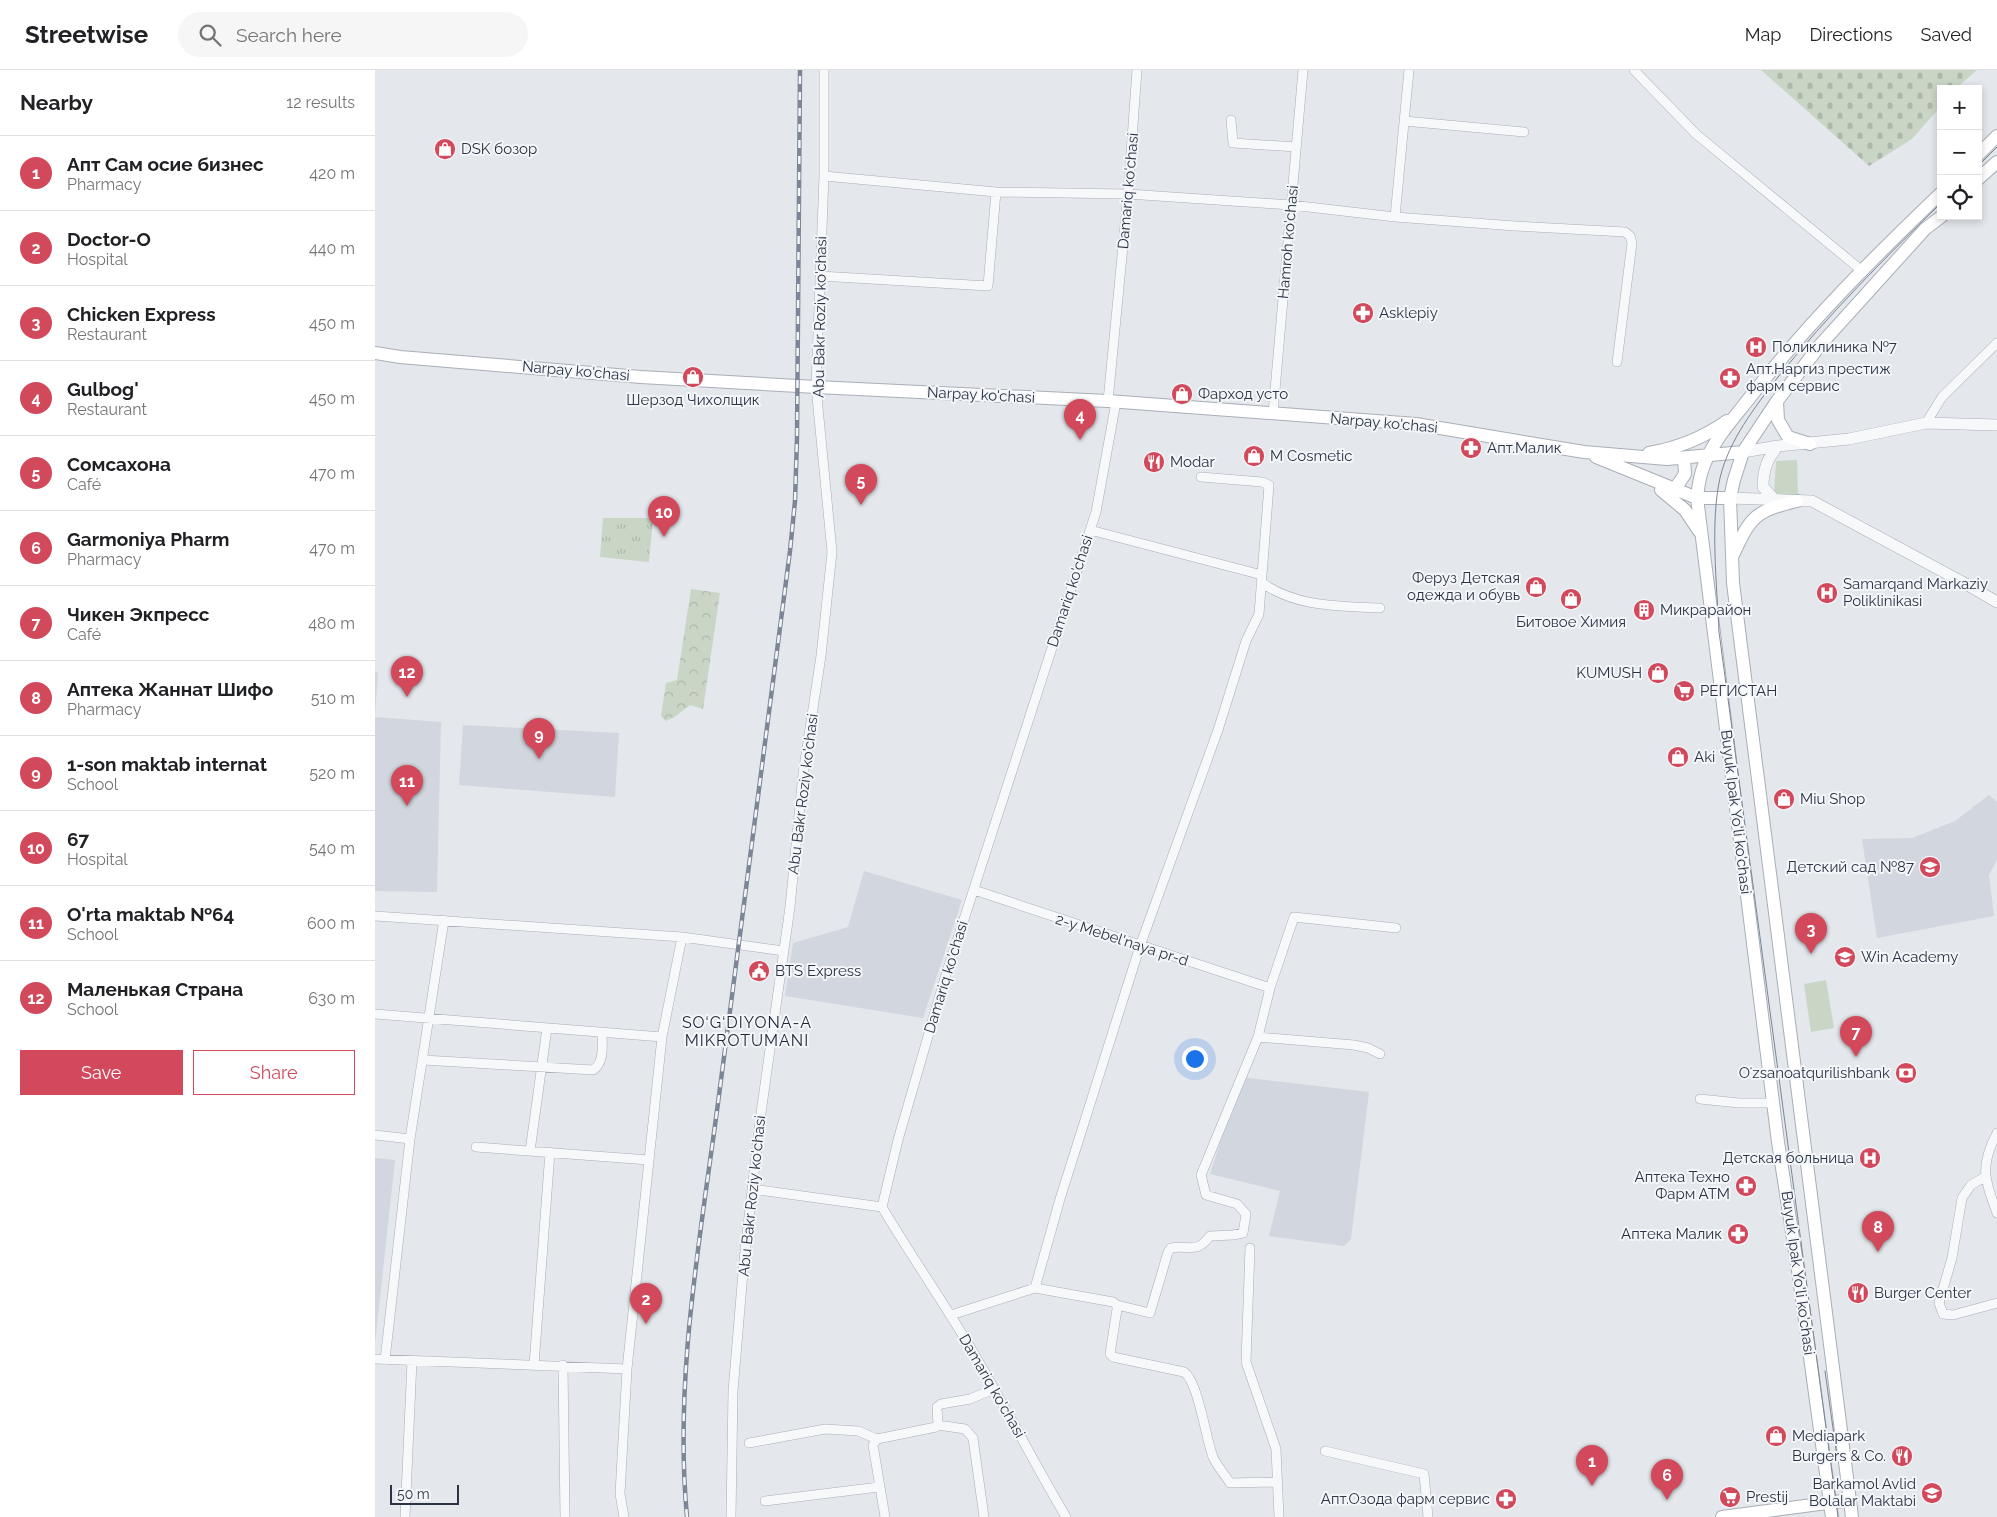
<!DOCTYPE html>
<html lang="en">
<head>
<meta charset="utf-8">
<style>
	body { margin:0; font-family:Raleway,sans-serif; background:#f6f6f6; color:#202124 }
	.controls { position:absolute; right:15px; top:15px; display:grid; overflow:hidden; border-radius:0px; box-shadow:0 2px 8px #0003 }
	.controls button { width:45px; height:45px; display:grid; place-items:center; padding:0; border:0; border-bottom:1px solid #e0e0e0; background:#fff; color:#202124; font:25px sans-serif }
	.scale { position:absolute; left:15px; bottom:12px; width:69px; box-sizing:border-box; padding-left:5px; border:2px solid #2b3445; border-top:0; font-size:14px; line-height:18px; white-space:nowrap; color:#2b3445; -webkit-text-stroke:4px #f4f6f9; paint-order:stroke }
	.you { position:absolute; left:819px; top:988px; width:18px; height:18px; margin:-12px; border:4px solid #fff; border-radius:50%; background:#1a73e8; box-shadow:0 0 0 8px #1a73e833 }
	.badge { display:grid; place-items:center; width:32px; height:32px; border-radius:50%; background:#d1495b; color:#fff; font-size:16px; font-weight:700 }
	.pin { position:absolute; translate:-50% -41px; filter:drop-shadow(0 1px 2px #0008) }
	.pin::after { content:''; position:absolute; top:26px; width:18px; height:15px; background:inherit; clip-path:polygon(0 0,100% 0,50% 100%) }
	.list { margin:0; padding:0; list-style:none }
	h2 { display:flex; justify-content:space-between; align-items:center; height:65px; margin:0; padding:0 20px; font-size:21px }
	h2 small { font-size:16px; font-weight:400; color:#757577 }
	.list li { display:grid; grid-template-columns:32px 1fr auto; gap:15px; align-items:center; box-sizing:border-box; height:75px; padding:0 20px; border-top:1px solid #e0e0e0 }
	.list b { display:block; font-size:19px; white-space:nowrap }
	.list p { margin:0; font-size:16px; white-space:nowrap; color:#757577 }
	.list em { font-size:16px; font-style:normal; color:#757577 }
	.actions { display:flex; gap:10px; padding:15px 20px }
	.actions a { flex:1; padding:11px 0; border:1px solid #d1495b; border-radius:0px; text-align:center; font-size:18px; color:#d1495b }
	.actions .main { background:#d1495b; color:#fff }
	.icon { flex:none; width:28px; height:28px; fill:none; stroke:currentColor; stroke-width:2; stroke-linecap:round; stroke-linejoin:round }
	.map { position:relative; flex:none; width:1622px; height:1447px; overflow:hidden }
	header { display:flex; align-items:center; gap:30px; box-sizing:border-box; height:70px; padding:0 25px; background:#fff; border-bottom:1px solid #e0e0e0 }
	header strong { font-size:24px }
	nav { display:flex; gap:28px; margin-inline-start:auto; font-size:18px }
	.search { width:350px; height:45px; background:#f6f6f6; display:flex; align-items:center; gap:12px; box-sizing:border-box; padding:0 18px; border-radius:28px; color:#757577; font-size:19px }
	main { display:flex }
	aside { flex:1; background:#fff }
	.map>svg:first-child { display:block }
	.built { fill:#d2d6de }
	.grass { fill:#c9d6c5 }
	.forest { fill:url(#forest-crowns) }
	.cemetery { fill:url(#cemetery-stones) }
	.park { fill:url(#park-tufts) }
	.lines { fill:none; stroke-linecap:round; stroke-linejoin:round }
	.minor-casing { stroke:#a9aeb7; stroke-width:10 }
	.tertiary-casing { stroke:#a9aeb7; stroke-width:12 }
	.secondary-casing { stroke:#a9aeb7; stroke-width:14 }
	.minor { stroke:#f7f8fa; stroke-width:9 }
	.tertiary { stroke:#f7f8fa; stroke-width:11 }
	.secondary { stroke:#fff; stroke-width:12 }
	.tram { stroke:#7d8696; stroke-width:1 }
	.rail-casing { stroke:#7d8696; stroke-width:4.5 }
	.rail { stroke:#f4f6f9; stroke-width:2.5; stroke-dasharray:8; stroke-linecap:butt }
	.labels { text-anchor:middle; stroke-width:4; stroke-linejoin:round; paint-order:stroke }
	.poi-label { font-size:15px; fill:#2b3445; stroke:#f4f6f9; text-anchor:start }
	.street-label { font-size:15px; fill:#2b3445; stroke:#f4f6f9 }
	.neighbourhood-label { font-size:16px; letter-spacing:1px; fill:#1d2536; stroke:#f4f6f9 }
</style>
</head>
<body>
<header>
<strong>Streetwise</strong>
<div class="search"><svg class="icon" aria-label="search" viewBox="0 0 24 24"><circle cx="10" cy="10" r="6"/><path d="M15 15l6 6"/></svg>Search here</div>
<nav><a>Map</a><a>Directions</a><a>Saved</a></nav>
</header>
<main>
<aside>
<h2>Nearby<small>12 results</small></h2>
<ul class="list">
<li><span class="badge">1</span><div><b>Апт Сам осие бизнес</b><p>Pharmacy</p></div><em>420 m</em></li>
<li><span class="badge">2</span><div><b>Doctor-O</b><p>Hospital</p></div><em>440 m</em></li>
<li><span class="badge">3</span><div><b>Chicken Express</b><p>Restaurant</p></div><em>450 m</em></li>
<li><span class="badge">4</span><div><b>Gulbog'</b><p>Restaurant</p></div><em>450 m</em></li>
<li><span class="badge">5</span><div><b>Сомсахона</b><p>Café</p></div><em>470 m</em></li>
<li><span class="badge">6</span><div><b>Garmoniya Pharm</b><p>Pharmacy</p></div><em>470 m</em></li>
<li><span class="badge">7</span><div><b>Чикен Экпресс</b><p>Café</p></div><em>480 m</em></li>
<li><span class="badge">8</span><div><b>Аптека Жаннат Шифо</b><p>Pharmacy</p></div><em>510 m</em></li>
<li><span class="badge">9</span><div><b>1-son maktab internat</b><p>School</p></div><em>520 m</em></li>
<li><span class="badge">10</span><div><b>67</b><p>Hospital</p></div><em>540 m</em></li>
<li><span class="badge">11</span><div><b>O'rta maktab №64</b><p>School</p></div><em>600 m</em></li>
<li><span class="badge">12</span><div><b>Маленькая Страна</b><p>School</p></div><em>630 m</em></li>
</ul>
<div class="actions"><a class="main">Save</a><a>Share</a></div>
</aside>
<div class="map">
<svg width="1622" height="1447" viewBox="0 0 1622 1447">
	<defs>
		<pattern id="forest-crowns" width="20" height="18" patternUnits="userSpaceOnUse" patternTransform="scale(1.25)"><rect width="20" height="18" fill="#c9d6c5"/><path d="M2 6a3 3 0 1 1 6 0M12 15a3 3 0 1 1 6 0" fill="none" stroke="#adb8ab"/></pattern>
		<pattern id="cemetery-stones" width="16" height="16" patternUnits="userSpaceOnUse" patternTransform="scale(1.25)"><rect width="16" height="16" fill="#c9d6c5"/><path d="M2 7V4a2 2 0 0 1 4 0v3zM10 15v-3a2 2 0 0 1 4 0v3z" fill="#adb8ab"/></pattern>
		<pattern id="park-tufts" width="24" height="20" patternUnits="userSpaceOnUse" patternTransform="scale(1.25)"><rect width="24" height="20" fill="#c9d6c5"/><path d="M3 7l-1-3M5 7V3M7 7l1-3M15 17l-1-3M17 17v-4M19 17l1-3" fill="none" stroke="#adb8ab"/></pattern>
	</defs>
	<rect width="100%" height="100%" fill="#e4e7ec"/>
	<!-- built -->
	<path class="built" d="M 0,601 L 3,602 L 0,647 L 66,652 L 62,822 L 0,821 Z
		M 88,655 L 244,663 L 240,727 L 84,715 Z
		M 1614,725 L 1622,732 L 1622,790 L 1614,805 L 1619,846 L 1502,868 L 1487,769 L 1537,768 L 1580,751 Z
		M 489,801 L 587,830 L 548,948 L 410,926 L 418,873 L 473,857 Z
		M 866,1007 L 994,1022 L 976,1169 L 969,1176 L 894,1166 L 905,1121 L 835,1104 Z
		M 0,1088 L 20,1090 L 0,1274 Z"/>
	<!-- grass -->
	<path class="grass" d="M 1422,390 L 1423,426 L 1399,423 L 1401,391 Z
		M 1451,910 L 1459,958 L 1436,962 L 1429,914 Z"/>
	<!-- forest -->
	<path class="forest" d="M 316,519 L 345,523 L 328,639 L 315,635 L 301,646 L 291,651 L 286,646 L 291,613 L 302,610 Z"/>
	<!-- cemetery -->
	<path class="cemetery" d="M 1386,0 L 1602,0 L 1580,19 L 1566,19 L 1566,36 L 1537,69 L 1494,96 Z"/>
	<!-- park -->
	<path class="park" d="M 228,448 L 278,448 L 274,492 L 225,487 Z"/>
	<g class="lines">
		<!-- minor casing -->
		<g class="minor-casing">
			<path id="minor" d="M 1259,0 L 1321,64 L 1486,200
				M 856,50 L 858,73 L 921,77
				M 1029,51 L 1149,62
				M 449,106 L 621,122 L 753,124 L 916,135 L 1020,147 L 1140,156 L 1250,162 L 1255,166 L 1257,173 L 1242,292
				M 1020,147 L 1034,0
				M 445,206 L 613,216 L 621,122
				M 733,331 L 753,124 L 762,0
				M 898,343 L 928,0
				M 1551,353 L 1567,327 L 1622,273
				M 715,460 L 887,505
				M 886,512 C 920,537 963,536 1005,538
				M 599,820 L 895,918
				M 0,846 L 307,867 L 409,881
				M 0,944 L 287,967
				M 883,967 L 979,975 L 993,978 L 1005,984
				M 48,990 L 218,1000 C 230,992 227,975 227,962
				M 1325,1029 L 1364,1033 L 1398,1033
				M 1622,1063 C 1604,1097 1610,1110 1622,1143
				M 0,1065 L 35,1069
				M 101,1077 L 274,1090
				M 155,1081 L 172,958
				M 1610,1107 L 1596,1115 L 1587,1128 L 1577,1188 L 1564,1233 L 1568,1244 L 1578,1245 L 1622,1233
				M 377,1119 L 507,1137
				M 875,1178 L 871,1292 L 901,1379 L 904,1447
				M 660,1218 L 738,1232 L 742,1235 L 742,1239 L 735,1284 L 738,1287 L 809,1302 C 823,1311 831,1369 838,1387 C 842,1396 850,1405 855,1413 L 902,1412
				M 742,1235 L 775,1243 L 793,1182 L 796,1178 C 816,1175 821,1184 835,1166 L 858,1165 L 868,1163 L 871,1144 L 862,1134 L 831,1125 L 826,1105 L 883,967 L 895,918 L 919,847 L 1021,858
				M 576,1245 L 660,1218 L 685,1129 L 765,876 L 843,660 L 871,571 L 884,544 L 894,415 L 887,412 L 826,407
				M 0,1289 L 252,1299
				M 10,1290 L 35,1069 L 69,850
				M 159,1295 L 175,1082
				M 188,1295 L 190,1447
				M 563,1355 L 590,1359 L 598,1368 L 609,1447
				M 374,1373 L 450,1359 L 483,1361 L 502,1369
				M 950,1381 L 1049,1404 L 1053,1447
				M 390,1431 L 504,1417
				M 30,1447 L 37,1291
				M 249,1447 L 245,1424 L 252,1299 L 287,967 L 307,867
				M 356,1447 L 358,1321 L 369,1190 L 386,1043 L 415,837 L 428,704 L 446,586 L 457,482 L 441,317 L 449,106 L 449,0
				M 510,1447 L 498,1375 L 502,1369 L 561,1357 L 563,1355 L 562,1337 L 566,1334 L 595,1329 L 619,1319
				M 691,1447 C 659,1393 630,1336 598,1282 C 569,1233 536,1186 507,1137 L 523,1070 L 569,911 L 721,442 L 741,332"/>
		</g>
		<!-- tertiary casing -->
		<g class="tertiary-casing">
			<path id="tertiary" d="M 1368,382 L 1403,376 L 1474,369 L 1551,353 L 1622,355
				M 1355,428 L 1437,431 L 1591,514 L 1622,532
				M 1400,430 L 1388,417 C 1388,400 1392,389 1403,376"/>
		</g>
		<!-- secondary casing -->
		<g class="secondary-casing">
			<path id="secondary" d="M 1603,85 L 1622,66
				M 1603,109 L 1622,92
				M 0,283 L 25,287 L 266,307 L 441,317 L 733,331 L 1041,354 L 1209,382 L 1292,389 L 1368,382
				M 1402,331 L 1403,350 L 1413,367 L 1435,374
				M 1274,383 C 1304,378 1328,368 1352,351
				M 1221,387 L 1322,428 L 1355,428
				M 1286,420 L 1310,440 L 1324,461
				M 1299,420 L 1310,404 L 1309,388
				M 1358,485 C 1376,446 1380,441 1422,431
				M 1347,1447 L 1475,1430
				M 1457,1447 L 1424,1207 L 1403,1072 L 1322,428 C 1323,417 1325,405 1329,395 C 1339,369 1360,347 1376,326 C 1434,252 1498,188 1566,123
				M 1477,1447 L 1358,513 L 1355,428 L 1359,410 L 1368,382 L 1402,331 L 1446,274 L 1550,159 L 1567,146"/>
		</g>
		<!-- minor -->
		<use href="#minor" class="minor"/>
		<!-- tertiary -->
		<use href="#tertiary" class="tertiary"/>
		<!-- secondary -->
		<use href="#secondary" class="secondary"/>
		<!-- tram -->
		<path class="tram" d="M 1603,96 L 1622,77
			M 1450,1301 L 1462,1387
			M 1463,1447 L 1344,562 C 1342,516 1335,452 1345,408 C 1354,370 1380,337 1403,307 C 1453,245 1509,189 1566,133"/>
		<!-- rail casing -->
		<g class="rail-casing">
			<path id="rail" d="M 312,1447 C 299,1309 325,1170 343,1033 C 367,849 391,665 415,481 L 420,431 L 422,368 L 425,0"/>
		</g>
		<!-- rail -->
		<use href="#rail" class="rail"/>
	</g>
	<!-- icons -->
	<defs>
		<g id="shop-disc" transform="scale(1.125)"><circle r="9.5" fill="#d1495b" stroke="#f4f6f9"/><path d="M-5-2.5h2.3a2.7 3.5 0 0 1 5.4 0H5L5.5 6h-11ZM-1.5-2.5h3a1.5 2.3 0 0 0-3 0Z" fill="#fff"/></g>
		<g id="pharmacy-disc" transform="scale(1.125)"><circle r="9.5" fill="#d1495b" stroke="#f4f6f9"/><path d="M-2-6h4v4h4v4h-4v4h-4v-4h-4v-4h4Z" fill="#fff"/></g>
		<g id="hospital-disc" transform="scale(1.125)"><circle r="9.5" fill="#d1495b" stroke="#f4f6f9"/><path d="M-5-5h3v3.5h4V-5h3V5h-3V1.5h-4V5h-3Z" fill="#fff"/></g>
		<g id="restaurant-disc" transform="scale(1.125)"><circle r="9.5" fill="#d1495b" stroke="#f4f6f9"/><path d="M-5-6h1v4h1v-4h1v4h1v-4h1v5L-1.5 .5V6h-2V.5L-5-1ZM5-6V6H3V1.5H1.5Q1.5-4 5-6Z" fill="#fff"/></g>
		<g id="building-disc" transform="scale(1.125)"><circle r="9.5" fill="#d1495b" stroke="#f4f6f9"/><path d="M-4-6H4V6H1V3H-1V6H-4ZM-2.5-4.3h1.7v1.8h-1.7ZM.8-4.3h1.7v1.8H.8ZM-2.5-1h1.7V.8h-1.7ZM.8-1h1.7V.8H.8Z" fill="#fff"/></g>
		<g id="supermarket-disc" transform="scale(1.125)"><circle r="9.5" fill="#d1495b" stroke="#f4f6f9"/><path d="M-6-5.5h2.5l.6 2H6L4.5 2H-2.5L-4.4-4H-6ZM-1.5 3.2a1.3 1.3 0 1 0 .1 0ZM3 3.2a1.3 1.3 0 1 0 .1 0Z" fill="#fff"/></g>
		<g id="school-disc" transform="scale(1.125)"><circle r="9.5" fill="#d1495b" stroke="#f4f6f9"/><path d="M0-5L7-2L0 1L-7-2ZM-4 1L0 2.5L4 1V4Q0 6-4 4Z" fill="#fff"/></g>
		<g id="civic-disc" transform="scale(1.125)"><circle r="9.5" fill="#d1495b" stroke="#f4f6f9"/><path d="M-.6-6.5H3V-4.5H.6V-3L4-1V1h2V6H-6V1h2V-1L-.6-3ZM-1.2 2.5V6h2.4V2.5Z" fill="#fff"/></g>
		<g id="bank-disc" transform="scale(1.125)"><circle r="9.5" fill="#d1495b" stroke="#f4f6f9"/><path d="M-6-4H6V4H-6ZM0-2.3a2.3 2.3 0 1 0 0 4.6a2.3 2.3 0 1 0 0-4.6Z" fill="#fff"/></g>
	</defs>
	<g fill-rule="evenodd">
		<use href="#shop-disc" x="70" y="79"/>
		<use href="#pharmacy-disc" x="988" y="243"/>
		<use href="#hospital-disc" x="1381" y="277"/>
		<use href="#shop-disc" x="318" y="307"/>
		<use href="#pharmacy-disc" x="1355" y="308"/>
		<use href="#shop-disc" x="807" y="324"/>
		<use href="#pharmacy-disc" x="1096" y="378"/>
		<use href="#shop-disc" x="879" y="386"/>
		<use href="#restaurant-disc" x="779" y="392"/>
		<use href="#shop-disc" x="1161" y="517"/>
		<use href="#hospital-disc" x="1452" y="523"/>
		<use href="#shop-disc" x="1196" y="529"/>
		<use href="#building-disc" x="1269" y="540"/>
		<use href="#shop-disc" x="1283" y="603"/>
		<use href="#supermarket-disc" x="1309" y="621"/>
		<use href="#shop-disc" x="1303" y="687"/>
		<use href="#shop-disc" x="1409" y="729"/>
		<use href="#school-disc" x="1555" y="797"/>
		<use href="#school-disc" x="1470" y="887"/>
		<use href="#civic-disc" x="384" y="901"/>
		<use href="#bank-disc" x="1531" y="1003"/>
		<use href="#hospital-disc" x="1495" y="1088"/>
		<use href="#pharmacy-disc" x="1371" y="1116"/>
		<use href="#pharmacy-disc" x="1363" y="1164"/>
		<use href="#restaurant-disc" x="1483" y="1223"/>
		<use href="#shop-disc" x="1401" y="1366"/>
		<use href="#restaurant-disc" x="1527" y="1386"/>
		<use href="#school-disc" x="1557" y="1423"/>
		<use href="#supermarket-disc" x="1355" y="1427"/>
		<use href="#pharmacy-disc" x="1131" y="1429"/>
	</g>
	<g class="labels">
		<!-- poi labels -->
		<g class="poi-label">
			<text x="86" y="84">DSK бозор</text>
			<text x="1004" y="248">Asklepiy</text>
			<text x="1397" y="282">Поликлиника №7</text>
			<text x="1371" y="304">Апт.Наргиз престиж<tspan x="1371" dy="17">фарм сервис</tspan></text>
			<text x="823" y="329">Фарход усто</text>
			<text x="318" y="335" text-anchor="middle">Шерзод Чихолщик</text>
			<text x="1112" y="383">Апт.Малик</text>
			<text x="895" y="391">M Cosmetic</text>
			<text x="795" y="397">Modar</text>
			<text x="1145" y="513" text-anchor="end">Феруз Детская<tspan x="1145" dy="17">одежда и обувь</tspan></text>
			<text x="1468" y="519">Samarqand Markaziy<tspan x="1468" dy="17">Poliklinikasi</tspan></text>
			<text x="1285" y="545">Микрарайон</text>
			<text x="1196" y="557" text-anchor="middle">Битовое Химия</text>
			<text x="1267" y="608" text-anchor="end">KUMUSH</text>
			<text x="1325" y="626">РЕГИСТАН</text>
			<text x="1319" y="692">Aki</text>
			<text x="1425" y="734">Miu Shop</text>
			<text x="1539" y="802" text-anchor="end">Детский сад №87</text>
			<text x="1486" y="892">Win Academy</text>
			<text x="400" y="906">BTS Express</text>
			<text x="1515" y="1008" text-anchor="end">Oʻzsanoatqurilishbank</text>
			<text x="1479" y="1093" text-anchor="end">Детская больница</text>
			<text x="1355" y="1112" text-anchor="end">Аптека Техно<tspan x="1355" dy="17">Фарм АТМ</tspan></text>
			<text x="1347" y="1169" text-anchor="end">Аптека Малик</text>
			<text x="1499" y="1228">Burger Center</text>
			<text x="1417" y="1371">Mediapark</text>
			<text x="1511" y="1391" text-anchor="end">Burgers &amp; Co.</text>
			<text x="1541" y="1419" text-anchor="end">Barkamol Avlid<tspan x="1541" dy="17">Bolalar Maktabi</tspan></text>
			<text x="1371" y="1432">Prestij</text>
			<text x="1115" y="1434" text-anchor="end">Апт.Озода фарм сервис</text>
		</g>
		<!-- street labels -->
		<g class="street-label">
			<text transform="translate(753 121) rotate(-85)" y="5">Damariq ko'chasi</text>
			<text transform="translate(913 172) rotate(-85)" y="5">Hamroh ko'chasi</text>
			<text transform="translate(445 247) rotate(-89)" y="5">Abu Bakr Roziy ko'chasi</text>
			<text transform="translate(201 301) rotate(5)" y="5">Narpay ko'chasi</text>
			<text transform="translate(606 325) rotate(3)" y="5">Narpay ko'chasi</text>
			<text transform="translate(1009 353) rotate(5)" y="5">Narpay ko'chasi</text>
			<text transform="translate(695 521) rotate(-72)" y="5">Damariq ko'chasi</text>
			<text transform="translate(428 724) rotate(-83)" y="5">Abu Bakr Roziy ko'chasi</text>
			<text transform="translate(1361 742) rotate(83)" y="5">Buyuk Ipak Yo'li ko'chasi</text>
			<text transform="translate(747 870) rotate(18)" y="5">2-y Mebel'naya pr-d</text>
			<text transform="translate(571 907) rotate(-73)" y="5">Damariq ko'chasi</text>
			<text transform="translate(377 1126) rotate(-84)" y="5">Abu Bakr Roziy ko'chasi</text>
			<text transform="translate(1423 1203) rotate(82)" y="5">Buyuk Ipak Yo'li ko'chasi</text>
			<text transform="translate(617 1316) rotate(60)" y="5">Damariq ko'chasi</text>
		</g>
		<!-- neighbourhood labels -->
		<g class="neighbourhood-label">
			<text x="372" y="958">SO‘G‘DIYONA-А<tspan x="372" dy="18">MIKROTUMANI</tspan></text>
		</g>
	</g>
</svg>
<div class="controls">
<button>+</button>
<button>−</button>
<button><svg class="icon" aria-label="locate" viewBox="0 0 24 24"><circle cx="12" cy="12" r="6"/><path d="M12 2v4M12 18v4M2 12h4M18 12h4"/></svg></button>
</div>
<div class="scale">50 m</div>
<div class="you"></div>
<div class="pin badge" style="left:1217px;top:1416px">1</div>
<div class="pin badge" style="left:271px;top:1254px">2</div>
<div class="pin badge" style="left:1436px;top:884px">3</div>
<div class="pin badge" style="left:705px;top:370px">4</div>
<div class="pin badge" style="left:486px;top:435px">5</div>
<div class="pin badge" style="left:1292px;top:1430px">6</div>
<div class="pin badge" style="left:1481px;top:987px">7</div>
<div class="pin badge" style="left:1503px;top:1182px">8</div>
<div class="pin badge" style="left:164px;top:689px">9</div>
<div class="pin badge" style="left:289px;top:467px">10</div>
<div class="pin badge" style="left:32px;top:736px">11</div>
<div class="pin badge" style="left:32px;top:627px">12</div>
</div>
</main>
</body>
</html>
